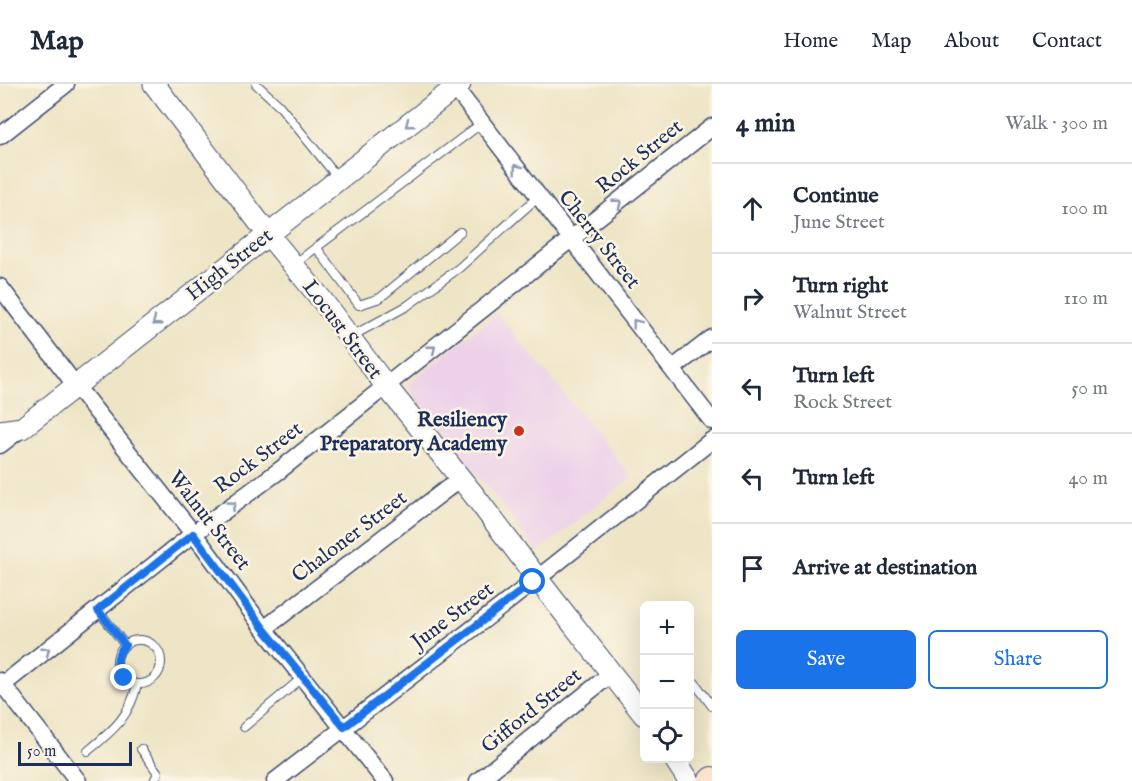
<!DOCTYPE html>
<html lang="en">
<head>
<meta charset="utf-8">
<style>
	body { margin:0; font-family:"IM FELL English",serif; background:#f2f2f3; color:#1f2937 }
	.controls { position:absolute; right:18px; bottom:18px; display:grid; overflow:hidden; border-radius:9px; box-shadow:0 6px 24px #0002 }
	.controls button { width:54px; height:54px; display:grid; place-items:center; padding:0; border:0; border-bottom:2px solid #e0e1e3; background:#fff; color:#1f2937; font:30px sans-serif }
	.scale { position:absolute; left:18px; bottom:15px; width:114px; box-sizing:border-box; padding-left:6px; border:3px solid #1b2f5e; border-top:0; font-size:16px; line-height:21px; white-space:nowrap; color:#1b2f5e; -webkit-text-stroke:4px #fcf5e5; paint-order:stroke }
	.stop { position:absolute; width:18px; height:18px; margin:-14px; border:4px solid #1a73e8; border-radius:50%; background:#fff }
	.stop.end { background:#1a73e8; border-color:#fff; box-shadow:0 2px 6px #0008 }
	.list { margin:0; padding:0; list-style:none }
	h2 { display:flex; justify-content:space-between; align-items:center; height:78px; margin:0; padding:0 24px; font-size:26px }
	h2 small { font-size:20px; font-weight:400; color:#747a83 }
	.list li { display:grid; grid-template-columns:39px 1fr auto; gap:18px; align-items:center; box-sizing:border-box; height:90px; padding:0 24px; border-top:2px solid #e0e1e3 }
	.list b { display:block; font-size:22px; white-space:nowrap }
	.list p { margin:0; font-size:20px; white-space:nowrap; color:#747a83 }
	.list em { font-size:20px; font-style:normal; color:#747a83 }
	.actions { display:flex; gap:12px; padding:18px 24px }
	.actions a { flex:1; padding:14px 0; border:2px solid #1a73e8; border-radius:9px; text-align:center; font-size:21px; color:#1a73e8 }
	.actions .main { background:#1a73e8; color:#fff }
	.icon { flex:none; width:33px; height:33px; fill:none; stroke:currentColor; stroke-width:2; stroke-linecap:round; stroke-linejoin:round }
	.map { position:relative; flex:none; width:712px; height:697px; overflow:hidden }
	header { display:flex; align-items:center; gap:36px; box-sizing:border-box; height:84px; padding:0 30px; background:#fff; border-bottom:2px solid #e0e1e3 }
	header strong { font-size:28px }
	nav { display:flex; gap:33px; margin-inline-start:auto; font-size:21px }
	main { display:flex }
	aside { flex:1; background:#fff }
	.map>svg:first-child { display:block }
	.built { fill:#edd1e9 }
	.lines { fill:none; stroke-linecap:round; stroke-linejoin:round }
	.service-casing { stroke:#3b4a6e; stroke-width:10 }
	.minor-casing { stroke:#3b4a6e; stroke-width:19 }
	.tertiary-casing { stroke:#3b4a6e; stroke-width:23 }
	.secondary-casing { stroke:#3b4a6e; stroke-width:26 }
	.service { stroke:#fff; stroke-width:8 }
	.minor { stroke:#fff; stroke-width:16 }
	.tertiary { stroke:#fff; stroke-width:21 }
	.secondary { stroke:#fde4d1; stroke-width:24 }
	.oneway { stroke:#8d97ae }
	.route { stroke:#1a73e8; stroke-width:8 }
	.poi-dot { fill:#c8321e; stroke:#fcf5e5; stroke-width:2 }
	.labels { text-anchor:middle; stroke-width:5; stroke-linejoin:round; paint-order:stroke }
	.street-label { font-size:21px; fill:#1b2f5e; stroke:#fcf5e5 }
	.poi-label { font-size:21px; font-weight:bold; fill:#1b2f5e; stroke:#fcf5e5; text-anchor:end }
</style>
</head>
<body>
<header>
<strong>Map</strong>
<nav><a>Home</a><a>Map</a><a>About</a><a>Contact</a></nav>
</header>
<main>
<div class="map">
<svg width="712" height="697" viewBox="0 0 712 697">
	<rect width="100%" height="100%" fill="#fcf5e5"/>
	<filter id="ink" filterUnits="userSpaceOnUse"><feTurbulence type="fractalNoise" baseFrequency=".0167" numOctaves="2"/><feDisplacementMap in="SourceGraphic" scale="12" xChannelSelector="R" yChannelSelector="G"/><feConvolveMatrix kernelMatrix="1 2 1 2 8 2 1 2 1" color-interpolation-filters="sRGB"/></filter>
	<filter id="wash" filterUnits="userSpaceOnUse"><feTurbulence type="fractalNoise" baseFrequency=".008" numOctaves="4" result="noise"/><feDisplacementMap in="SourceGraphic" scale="24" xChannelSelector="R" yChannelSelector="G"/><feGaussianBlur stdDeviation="1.35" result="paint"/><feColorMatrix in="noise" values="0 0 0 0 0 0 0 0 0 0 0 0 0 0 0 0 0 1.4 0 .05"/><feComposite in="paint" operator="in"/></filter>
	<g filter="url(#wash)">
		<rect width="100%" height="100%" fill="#eee5c6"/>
		<!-- built -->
		<path class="built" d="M 497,229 L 632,393 L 538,468 L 407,301 Z"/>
	</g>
	<g filter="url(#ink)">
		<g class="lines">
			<!-- service casing -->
			<g class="service-casing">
				<path id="service" d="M 256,0 L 279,21 L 338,94
					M 316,163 L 359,221 L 380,214 L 460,148
					M 293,181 L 482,39
					M 350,253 L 407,222 L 459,184 L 539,112
					M 98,526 L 125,561
					M117 578a22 22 0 1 1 44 0a22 22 0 1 1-44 0Z
					M 690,603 L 695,599 L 712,622
					M 244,643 L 303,593
					M 141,665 L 158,689 L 154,697
					M 88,667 C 113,646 130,633 137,600"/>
			</g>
			<!-- minor casing -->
			<g class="minor-casing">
				<path id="minor" d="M 452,0 L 712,337
					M 0,52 L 66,0
					M 0,203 L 76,302 L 203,462 L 264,545 L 385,697
					M 672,285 L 712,254
					M 0,361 L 22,344
					M 264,545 L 461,394
					M 0,597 L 78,697
					M 0,603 L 193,450 L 280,386 L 712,43
					M 275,697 L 533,498 L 712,356
					M 478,697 L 612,589"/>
			</g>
			<!-- tertiary casing -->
			<g class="tertiary-casing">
				<path id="tertiary" d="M 154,0 L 267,149 L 322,216 L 386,302 L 474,411 L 543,502 L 644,631
					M 0,347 L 22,344 L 460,0
					M 674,674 L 689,697"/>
			</g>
			<!-- secondary casing -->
			<g class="secondary-casing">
				<path id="secondary" d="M 710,697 L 712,695"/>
			</g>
			<!-- service -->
			<use href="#service" class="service"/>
			<!-- minor -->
			<use href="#minor" class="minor"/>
			<!-- tertiary -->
			<use href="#tertiary" class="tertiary"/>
			<!-- secondary -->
			<use href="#secondary" class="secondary"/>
		</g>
		<!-- one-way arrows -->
		<defs><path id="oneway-chevron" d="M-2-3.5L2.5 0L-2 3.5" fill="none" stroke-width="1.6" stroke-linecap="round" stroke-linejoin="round" transform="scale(1.5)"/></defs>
		<g class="oneway">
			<use href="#oneway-chevron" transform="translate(409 40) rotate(142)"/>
			<use href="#oneway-chevron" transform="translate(517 84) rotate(-128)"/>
			<use href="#oneway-chevron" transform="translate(618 119) rotate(-38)"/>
			<use href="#oneway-chevron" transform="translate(156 238) rotate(142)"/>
			<use href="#oneway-chevron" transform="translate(636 239) rotate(-128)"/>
			<use href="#oneway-chevron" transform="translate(432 265) rotate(-39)"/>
			<use href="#oneway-chevron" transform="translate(232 421) rotate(-36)"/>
			<use href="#oneway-chevron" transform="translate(46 567) rotate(-39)"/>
		</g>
	</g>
	<g class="lines" filter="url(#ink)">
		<!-- route -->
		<path class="route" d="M 124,594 C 115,583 115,572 125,561 L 98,526 L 193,450 L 264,545 L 344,643 L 533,498"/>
	</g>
	<!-- markers -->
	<circle class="poi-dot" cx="519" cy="347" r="6"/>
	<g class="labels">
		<!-- street labels -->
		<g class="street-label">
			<text transform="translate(639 72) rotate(-39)" y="7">Rock Street</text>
			<text transform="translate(600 155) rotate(52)" y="7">Cherry Street</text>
			<text transform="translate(229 180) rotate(-38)" y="7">High Street</text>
			<text transform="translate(343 245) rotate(53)" y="7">Locust Street</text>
			<text transform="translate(258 373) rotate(-37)" y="7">Rock Street</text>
			<text transform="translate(210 436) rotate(52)" y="7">Walnut Street</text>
			<text transform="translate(349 452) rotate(-37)" y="7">Chaloner Street</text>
			<text transform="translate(452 531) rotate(-37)" y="7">June Street</text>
			<text transform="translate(531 626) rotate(-39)" y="7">Gifford Street</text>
		</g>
		<!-- poi labels -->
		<g class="poi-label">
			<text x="507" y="342">Resiliency<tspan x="507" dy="24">Preparatory Academy</tspan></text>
		</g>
	</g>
</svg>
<div class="controls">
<button>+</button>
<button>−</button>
<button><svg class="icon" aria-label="locate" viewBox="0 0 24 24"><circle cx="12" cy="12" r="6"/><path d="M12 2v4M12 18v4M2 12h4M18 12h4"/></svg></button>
</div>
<div class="scale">50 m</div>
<div class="stop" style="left:533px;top:498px"></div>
<div class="stop end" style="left:124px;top:594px"></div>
</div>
<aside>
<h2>4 min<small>Walk · 300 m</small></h2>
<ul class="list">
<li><svg class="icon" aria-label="ahead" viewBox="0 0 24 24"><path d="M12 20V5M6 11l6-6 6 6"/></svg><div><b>Continue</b><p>June Street</p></div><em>100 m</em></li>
<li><svg class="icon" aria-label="right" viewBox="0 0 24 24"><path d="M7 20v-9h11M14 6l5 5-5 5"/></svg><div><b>Turn right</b><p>Walnut Street</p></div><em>110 m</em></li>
<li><svg class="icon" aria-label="left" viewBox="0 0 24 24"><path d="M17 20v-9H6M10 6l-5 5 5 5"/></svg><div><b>Turn left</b><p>Rock Street</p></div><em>50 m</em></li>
<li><svg class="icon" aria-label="left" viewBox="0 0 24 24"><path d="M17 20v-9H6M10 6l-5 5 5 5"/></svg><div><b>Turn left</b></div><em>40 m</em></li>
<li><svg class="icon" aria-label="arrive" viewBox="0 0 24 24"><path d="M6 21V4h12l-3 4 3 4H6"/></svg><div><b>Arrive at destination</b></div></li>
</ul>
<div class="actions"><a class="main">Save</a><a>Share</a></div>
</aside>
</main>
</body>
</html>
